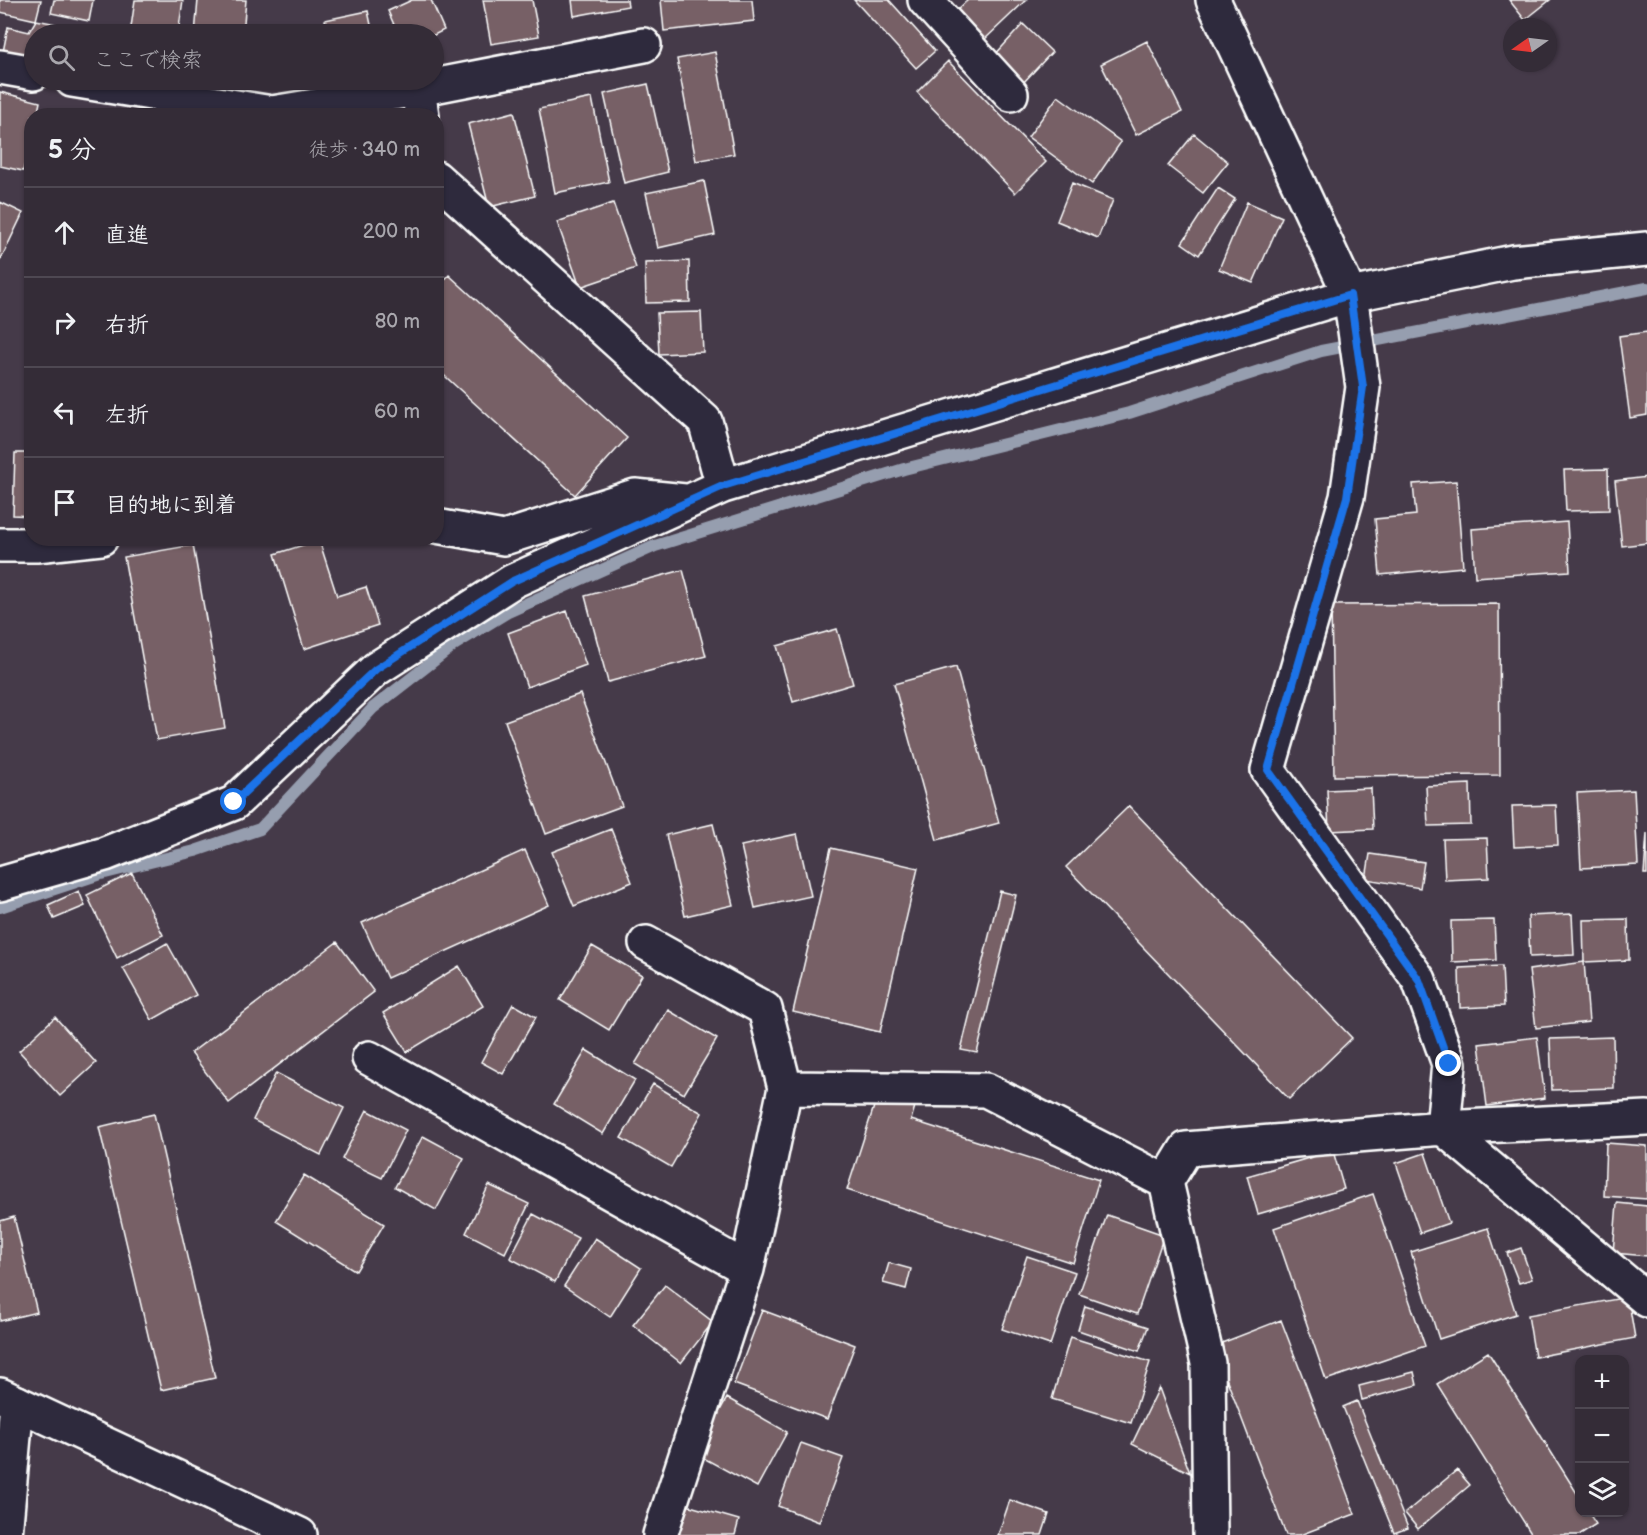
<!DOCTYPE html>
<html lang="ja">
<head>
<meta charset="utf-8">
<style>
	body { margin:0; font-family:"Balsamiq Sans","Klee One",sans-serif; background:#3c343f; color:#f1f3f6 }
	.controls { position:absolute; right:18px; bottom:18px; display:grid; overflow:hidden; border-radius:12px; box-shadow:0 2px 4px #0004 }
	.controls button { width:54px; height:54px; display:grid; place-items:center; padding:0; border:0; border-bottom:2px solid #4e4852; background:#342c37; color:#f1f3f6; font:30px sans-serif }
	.compass { position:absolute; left:1503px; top:18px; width:54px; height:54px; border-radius:50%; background:#342c37; box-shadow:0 2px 4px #0004; rotate:256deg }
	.stop { position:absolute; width:18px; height:18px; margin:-14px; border:4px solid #1a73e8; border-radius:50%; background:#fff }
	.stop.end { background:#1a73e8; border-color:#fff; box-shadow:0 2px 6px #0008 }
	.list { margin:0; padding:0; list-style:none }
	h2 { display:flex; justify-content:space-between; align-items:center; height:78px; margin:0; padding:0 24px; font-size:26px }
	h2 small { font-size:20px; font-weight:400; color:#a9a7ad }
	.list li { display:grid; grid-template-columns:39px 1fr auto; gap:18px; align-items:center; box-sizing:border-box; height:90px; padding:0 24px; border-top:2px solid #4e4852 }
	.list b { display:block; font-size:22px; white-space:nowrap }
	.list em { font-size:20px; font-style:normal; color:#a9a7ad }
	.icon { flex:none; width:33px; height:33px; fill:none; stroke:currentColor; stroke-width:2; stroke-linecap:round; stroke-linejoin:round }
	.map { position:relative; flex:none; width:1647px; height:1535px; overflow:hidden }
	.search { position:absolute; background:#342c37; box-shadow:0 2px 4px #0004; left:24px; top:24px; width:420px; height:66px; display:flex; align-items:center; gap:15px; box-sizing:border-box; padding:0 21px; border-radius:33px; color:#a9a7ad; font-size:22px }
	.panel { position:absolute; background:#342c37; box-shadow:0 2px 4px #0004; left:24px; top:108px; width:420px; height:438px; border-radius:24px }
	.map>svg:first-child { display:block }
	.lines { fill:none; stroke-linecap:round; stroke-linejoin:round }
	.stream { stroke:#969eaf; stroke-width:12 }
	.building { fill:#776166; stroke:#fff; stroke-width:1.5 }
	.street-casing { stroke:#fff; stroke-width:38 }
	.secondary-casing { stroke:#fff; stroke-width:38 }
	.primary-casing { stroke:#fff; stroke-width:38 }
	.street { stroke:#2f2a3d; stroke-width:33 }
	.secondary { stroke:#2f2a3d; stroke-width:33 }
	.primary { stroke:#2f2a3d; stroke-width:33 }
	.route { stroke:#1a73e8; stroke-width:8 }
</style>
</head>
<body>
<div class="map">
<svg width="1647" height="1535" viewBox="0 0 1647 1535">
	<rect width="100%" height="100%" fill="#453a49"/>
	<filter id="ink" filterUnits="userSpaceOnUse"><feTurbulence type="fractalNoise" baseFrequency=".0167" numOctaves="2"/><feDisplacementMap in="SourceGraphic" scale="12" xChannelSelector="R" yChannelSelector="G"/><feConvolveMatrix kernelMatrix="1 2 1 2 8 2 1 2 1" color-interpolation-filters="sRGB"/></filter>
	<g filter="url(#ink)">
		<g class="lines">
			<!-- stream -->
			<path class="stream" d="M 0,907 L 97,875 L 195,851 L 260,829 L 373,708 L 454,645 L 508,612 L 655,546 L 904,469 L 1129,413 L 1321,351 L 1647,288"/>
		</g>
		<!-- building -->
		<path class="building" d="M 0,0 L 41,0 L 36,20 L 0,12 Z
			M 54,0 L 93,0 L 89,21 L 51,13 Z
			M 135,0 L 183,0 L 178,34 L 130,34 Z
			M 198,0 L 246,0 L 243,34 L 195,34 Z
			M 412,0 L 431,0 L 444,30 L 434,35 L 398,34 L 388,11 Z
			M 483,0 L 532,0 L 539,36 L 491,44 Z
			M 572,0 L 627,0 L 628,6 L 574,16 Z
			M 661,0 L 752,0 L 754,21 L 664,31 Z
			M 854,0 L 889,0 L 935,51 L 916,68 Z
			M 968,0 L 1026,0 L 983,41 L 956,11 Z
			M 1509,0 L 1550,0 L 1525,20 Z
			M 368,11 L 373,34 L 328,34 L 325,20 Z
			M 36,20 L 57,24 L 54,34 L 34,34 L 34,65 L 2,57 L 8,27 L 29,32 Z
			M 1023,24 L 1052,52 L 1022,84 L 993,57 Z
			M 1147,41 L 1182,112 L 1136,135 L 1101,64 Z
			M 715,52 L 734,154 L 696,161 L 677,59 Z
			M 948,61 L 1046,162 L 1015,193 L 917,92 Z
			M 648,84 L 668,172 L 624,183 L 604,94 Z
			M 0,92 L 40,102 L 37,116 L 32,116 L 32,138 L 23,171 L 0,166 Z
			M 1058,96 L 1121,142 L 1092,184 L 1028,137 Z
			M 592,98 L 609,182 L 555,193 L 539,109 Z
			M 514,112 L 535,196 L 489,207 L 468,124 Z
			M 1194,134 L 1228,162 L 1203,193 L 1168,166 Z
			M 704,181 L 715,235 L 658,248 L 646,193 Z
			M 1072,183 L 1113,200 L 1098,238 L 1057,221 Z
			M 1218,188 L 1235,199 L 1199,255 L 1182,243 Z
			M 0,202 L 23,213 L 0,261 Z
			M 1247,202 L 1282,217 L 1253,283 L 1219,269 Z
			M 613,203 L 636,268 L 580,287 L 557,222 Z
			M 689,261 L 690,302 L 646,303 L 645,263 Z
			M 449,275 L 627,438 L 575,495 L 436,368 L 436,289 Z
			M 701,312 L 703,352 L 659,354 L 657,313 Z
			M 1647,332 L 1647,415 L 1630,418 L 1619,336 Z
			M 15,453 L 32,453 L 32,516 L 13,515 Z
			M 1608,469 L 1609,510 L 1566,511 L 1564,470 Z
			M 1647,477 L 1647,543 L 1622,546 L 1615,481 Z
			M 1456,481 L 1463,567 L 1380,575 L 1375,519 L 1416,515 L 1413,484 Z
			M 1567,522 L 1570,571 L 1475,577 L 1472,529 Z
			M 319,540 L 337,596 L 366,587 L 378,625 L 304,649 L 275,554 Z
			M 193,545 L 225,728 L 157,740 L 124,557 Z
			M 683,570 L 706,656 L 608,682 L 585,596 Z
			M 1499,604 L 1500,775 L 1334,776 L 1331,605 Z
			M 567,611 L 586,665 L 527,687 L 508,633 Z
			M 837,629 L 853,684 L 793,702 L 777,646 Z
			M 956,667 L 999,823 L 937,840 L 894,684 Z
			M 580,694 L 622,806 L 546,834 L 505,721 Z
			M 1470,784 L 1471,825 L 1428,826 L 1426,786 Z
			M 1371,788 L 1373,829 L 1329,831 L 1327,790 Z
			M 1634,790 L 1638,865 L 1581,868 L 1577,793 Z
			M 1556,805 L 1558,845 L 1514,847 L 1512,806 Z
			M 1129,806 L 1352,1038 L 1289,1099 L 1066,867 Z
			M 713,824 L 733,905 L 685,916 L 666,835 Z
			M 611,829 L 632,882 L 574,906 L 552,852 Z
			M 1647,833 L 1647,874 L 1644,874 Z
			M 797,834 L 811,896 L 755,908 L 741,846 Z
			M 1487,838 L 1489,878 L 1445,880 L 1443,839 Z
			M 831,848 L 918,868 L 880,1032 L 793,1012 Z
			M 525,850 L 549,905 L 387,978 L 362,923 Z
			M 1370,854 L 1424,862 L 1420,888 L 1366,879 Z
			M 132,873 L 163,935 L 117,958 L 87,895 Z
			M 79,891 L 85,906 L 54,919 L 48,905 Z
			M 1000,891 L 1016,895 L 977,1053 L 961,1050 Z
			M 1572,914 L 1574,955 L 1530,957 L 1528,916 Z
			M 1628,919 L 1629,960 L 1584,962 L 1583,920 Z
			M 1494,920 L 1496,960 L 1452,962 L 1451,921 Z
			M 337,942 L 374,992 L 229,1103 L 191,1053 Z
			M 167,943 L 196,995 L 152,1020 L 123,968 Z
			M 592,946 L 642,975 L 609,1030 L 560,1000 Z
			M 1584,962 L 1589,1022 L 1536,1028 L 1529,970 Z
			M 1584,962 L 1589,1022 L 1536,1028 L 1529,970 Z
			M 459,966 L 483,1006 L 407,1052 L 383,1013 Z
			M 1502,966 L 1504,1006 L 1460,1008 L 1459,968 Z
			M 513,1004 L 536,1017 L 503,1074 L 481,1062 Z
			M 668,1010 L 717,1039 L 684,1094 L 635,1064 Z
			M 55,1017 L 96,1063 L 60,1096 L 19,1051 Z
			M 1537,1037 L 1545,1098 L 1487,1106 L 1479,1044 Z
			M 1537,1037 L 1545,1098 L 1487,1106 L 1479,1044 Z
			M 1613,1037 L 1614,1088 L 1552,1090 L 1550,1039 Z
			M 1613,1037 L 1614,1088 L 1552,1090 L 1550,1039 Z
			M 586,1050 L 635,1080 L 603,1134 L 554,1104 Z
			M 276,1073 L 344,1108 L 321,1155 L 253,1120 Z
			M 653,1084 L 702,1113 L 671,1167 L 621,1138 Z
			M 879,1091 L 916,1103 L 911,1120 L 1099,1180 L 1073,1263 L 847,1190 Z
			M 879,1091 L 916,1103 L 911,1120 L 1099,1180 L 1073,1263 L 847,1190 Z
			M 367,1110 L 406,1130 L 382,1178 L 342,1159 Z
			M 154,1114 L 215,1378 L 161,1390 L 99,1127 Z
			M 423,1136 L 464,1158 L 436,1210 L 395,1187 Z
			M 1606,1143 L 1647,1146 L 1647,1199 L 1604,1196 Z
			M 1606,1143 L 1647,1146 L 1647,1199 L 1604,1196 Z
			M 1333,1151 L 1344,1189 L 1258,1214 L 1247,1176 Z
			M 1425,1153 L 1449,1223 L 1420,1233 L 1396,1163 Z
			M 1425,1153 L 1449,1223 L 1420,1233 L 1396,1163 Z
			M 304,1175 L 384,1224 L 356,1271 L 276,1221 Z
			M 489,1185 L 529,1204 L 505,1253 L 466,1233 Z
			M 1373,1194 L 1425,1346 L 1326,1380 L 1274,1228 Z
			M 1373,1194 L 1425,1346 L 1326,1380 L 1274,1228 Z
			M 1617,1203 L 1647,1206 L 1647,1256 L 1613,1253 Z
			M 1617,1203 L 1647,1206 L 1647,1256 L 1613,1253 Z
			M 533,1214 L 578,1238 L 555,1282 L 510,1258 Z
			M 533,1214 L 578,1238 L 555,1282 L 510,1258 Z
			M 1107,1215 L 1164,1235 L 1137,1314 L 1079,1294 Z
			M 1107,1215 L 1164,1235 L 1137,1314 L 1079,1294 Z
			M 14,1217 L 37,1312 L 0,1321 L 0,1221 Z
			M 1488,1228 L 1516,1314 L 1439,1339 L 1411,1252 Z
			M 1488,1228 L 1516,1314 L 1439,1339 L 1411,1252 Z
			M 595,1238 L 641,1268 L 610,1317 L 564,1286 Z
			M 595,1238 L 641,1268 L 610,1317 L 564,1286 Z
			M 1521,1248 L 1532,1279 L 1519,1283 L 1507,1253 Z
			M 1521,1248 L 1532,1279 L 1519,1283 L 1507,1253 Z
			M 1027,1256 L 1075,1272 L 1050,1345 L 1002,1329 Z
			M 889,1263 L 911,1269 L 906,1289 L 883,1283 Z
			M 889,1263 L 911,1269 L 906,1289 L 883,1283 Z
			M 665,1285 L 713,1322 L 681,1363 L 633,1325 Z
			M 665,1285 L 713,1322 L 681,1363 L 633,1325 Z
			M 1628,1297 L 1635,1338 L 1535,1357 L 1528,1315 Z
			M 1628,1297 L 1635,1338 L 1535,1357 L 1528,1315 Z
			M 1085,1306 L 1148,1327 L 1139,1351 L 1078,1330 Z
			M 1085,1306 L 1148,1327 L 1139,1351 L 1078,1330 Z
			M 762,1310 L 855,1345 L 827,1419 L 734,1384 Z
			M 762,1310 L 855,1345 L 827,1419 L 734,1384 Z
			M 1281,1320 L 1355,1514 L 1300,1535 L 1286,1535 L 1214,1346 Z
			M 1281,1320 L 1355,1514 L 1300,1535 L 1286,1535 L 1214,1346 Z
			M 1070,1337 L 1150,1362 L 1131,1423 L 1052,1399 Z
			M 1070,1337 L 1150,1362 L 1131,1423 L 1052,1399 Z
			M 1488,1352 L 1580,1498 L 1580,1512 L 1588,1512 L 1596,1524 L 1579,1535 L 1532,1535 L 1437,1384 Z
			M 1488,1352 L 1580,1498 L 1580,1512 L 1588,1512 L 1596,1524 L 1579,1535 L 1532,1535 L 1437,1384 Z
			M 1414,1372 L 1417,1385 L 1362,1400 L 1359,1386 Z
			M 1159,1388 L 1190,1473 L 1132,1444 Z
			M 1159,1388 L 1190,1473 L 1132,1444 Z
			M 727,1398 L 787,1432 L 757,1487 L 696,1454 Z
			M 727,1398 L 787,1432 L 757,1487 L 696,1454 Z
			M 1357,1401 L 1408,1528 L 1394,1533 L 1343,1407 Z
			M 1357,1401 L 1408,1528 L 1394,1533 L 1343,1407 Z
			M 801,1443 L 843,1458 L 819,1522 L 778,1506 Z
			M 801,1443 L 843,1458 L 819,1522 L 778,1506 Z
			M 1457,1470 L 1470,1485 L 1418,1529 L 1405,1513 Z
			M 1457,1470 L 1470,1485 L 1418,1529 L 1405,1513 Z
			M 1010,1500 L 1049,1514 L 1042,1535 L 998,1535 Z
			M 1010,1500 L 1049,1514 L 1042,1535 L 998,1535 Z
			M 683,1504 L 739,1520 L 735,1535 L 675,1535 Z
			M 683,1504 L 739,1520 L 735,1535 L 675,1535 Z"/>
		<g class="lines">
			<!-- street casing -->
			<g class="street-casing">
				<path id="street" d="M 925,0 L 1011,94
					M 1213,0 L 1350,295 L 1363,387 L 1347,497 L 1268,770 L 1419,980 L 1449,1064 L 1443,1128 L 1647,1300
					M 0,67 L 34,73
					M 72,80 L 272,113 L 418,89 L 422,116
					M 418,89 L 644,45
					M 436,178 L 705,421 L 723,486
					M 436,526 L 504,538 L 635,496 L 685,501
					M 0,545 L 36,545 L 101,538
					M 0,884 L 105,854 L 234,803 L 376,669 L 513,581 L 723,486 L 1350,295 L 1513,262 L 1647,249
					M 646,943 L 765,1009 L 785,1088 L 747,1269
					M 369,1058 L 747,1269 L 660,1535
					M 785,1088 L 986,1090 L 1166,1182
					M 1210,1535 L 1208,1363 L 1166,1182 L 1186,1149 L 1443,1128 L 1647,1118"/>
			</g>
			<!-- secondary casing -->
			<g class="secondary-casing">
				<path id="secondary" d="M 17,1403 L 300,1535"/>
			</g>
			<!-- primary casing -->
			<g class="primary-casing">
				<path id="primary" d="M 0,1395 L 17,1403 L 5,1535"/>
			</g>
			<!-- street -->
			<use href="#street" class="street"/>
			<!-- secondary -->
			<use href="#secondary" class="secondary"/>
			<!-- primary -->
			<use href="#primary" class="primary"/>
		</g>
	</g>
	<g class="lines" filter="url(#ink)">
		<!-- route -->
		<path class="route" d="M 234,802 L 376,669 L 513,581 L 723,486 L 1350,295 L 1363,387 L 1347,497 L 1268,770 L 1419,980 L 1449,1064"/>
	</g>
</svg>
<div class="controls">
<button>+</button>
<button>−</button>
<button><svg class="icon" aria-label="layers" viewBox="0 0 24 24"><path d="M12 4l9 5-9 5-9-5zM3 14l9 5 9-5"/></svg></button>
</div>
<svg class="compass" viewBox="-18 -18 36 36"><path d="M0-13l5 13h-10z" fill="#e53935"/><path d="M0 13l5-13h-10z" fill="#a9a7ad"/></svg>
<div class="stop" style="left:234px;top:802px"></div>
<div class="stop end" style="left:1449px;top:1064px"></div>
<div class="search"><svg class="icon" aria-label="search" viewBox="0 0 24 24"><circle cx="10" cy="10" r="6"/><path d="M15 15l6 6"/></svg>ここで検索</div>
<section class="panel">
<h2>5 分<small>徒歩 · 340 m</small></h2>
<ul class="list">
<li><svg class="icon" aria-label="ahead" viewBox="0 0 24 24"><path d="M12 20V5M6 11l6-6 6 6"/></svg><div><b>直進</b></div><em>200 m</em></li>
<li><svg class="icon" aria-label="right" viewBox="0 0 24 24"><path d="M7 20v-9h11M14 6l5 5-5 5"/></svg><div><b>右折</b></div><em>80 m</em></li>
<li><svg class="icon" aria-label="left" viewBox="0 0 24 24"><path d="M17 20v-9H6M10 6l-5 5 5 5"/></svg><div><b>左折</b></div><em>60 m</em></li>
<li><svg class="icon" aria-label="arrive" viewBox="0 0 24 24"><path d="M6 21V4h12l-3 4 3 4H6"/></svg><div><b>目的地に到着</b></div></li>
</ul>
</section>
</div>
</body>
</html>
